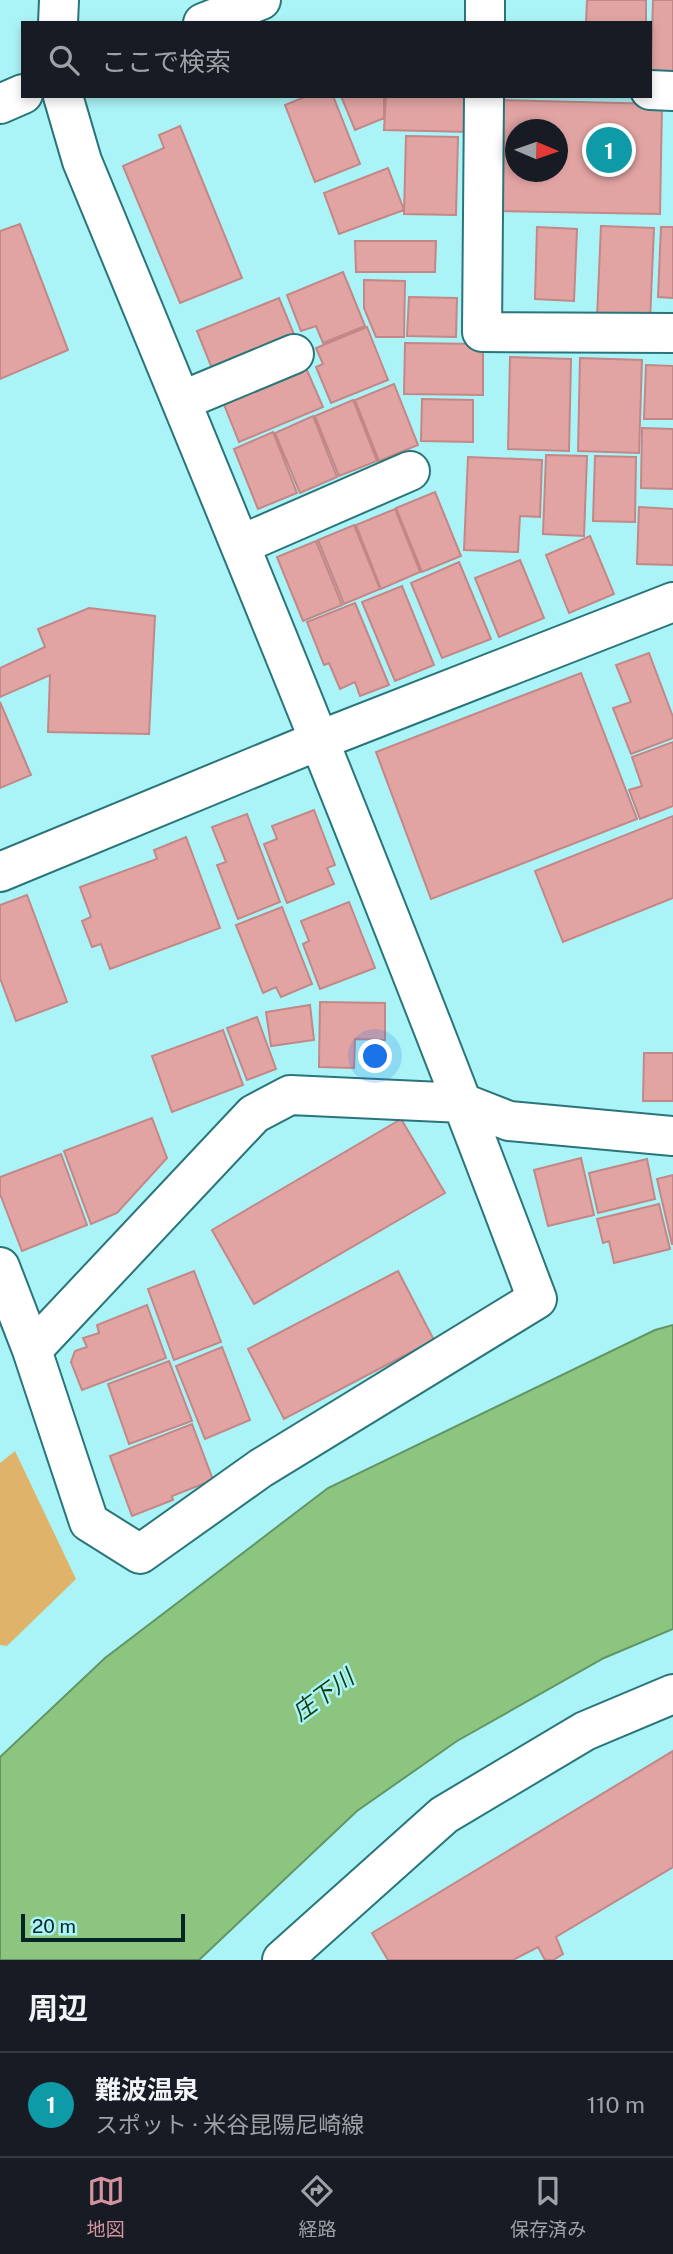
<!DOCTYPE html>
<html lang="ja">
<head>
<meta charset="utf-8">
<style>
	body { margin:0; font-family:"Public Sans","Noto Sans JP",sans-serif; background:#20242c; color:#f1f3f6 }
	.compass { position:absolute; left:505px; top:119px; width:63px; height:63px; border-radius:50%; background:#171b24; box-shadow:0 4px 10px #0003; rotate:92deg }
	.scale { position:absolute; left:21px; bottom:18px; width:164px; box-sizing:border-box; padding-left:7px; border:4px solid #042425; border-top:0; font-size:19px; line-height:24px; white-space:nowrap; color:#042425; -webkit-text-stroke:5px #aaf4f7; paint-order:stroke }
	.you { position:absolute; left:376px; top:1057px; width:24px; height:24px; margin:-18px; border:5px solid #fff; border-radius:50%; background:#1a73e8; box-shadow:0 0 0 10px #1a73e833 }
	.badge { display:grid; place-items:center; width:46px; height:46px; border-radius:50%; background:#d4939f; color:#fff; font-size:23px; font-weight:700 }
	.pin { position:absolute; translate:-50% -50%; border:4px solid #fff; box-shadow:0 2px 7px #0006 }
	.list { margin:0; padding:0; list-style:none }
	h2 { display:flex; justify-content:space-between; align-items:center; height:91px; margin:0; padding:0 28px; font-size:30px }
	h2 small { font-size:23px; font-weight:400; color:#9ea1a6 }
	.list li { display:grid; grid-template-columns:46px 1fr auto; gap:21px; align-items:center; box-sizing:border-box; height:105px; padding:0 28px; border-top:2px solid #363941 }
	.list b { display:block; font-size:26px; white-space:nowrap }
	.list p { margin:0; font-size:23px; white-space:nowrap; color:#9ea1a6 }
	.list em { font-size:23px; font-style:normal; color:#9ea1a6 }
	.icon { flex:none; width:38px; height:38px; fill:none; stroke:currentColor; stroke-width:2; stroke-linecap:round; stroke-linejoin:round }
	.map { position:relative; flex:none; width:673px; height:1960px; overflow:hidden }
	.search { position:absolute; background:#171b24; box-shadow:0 4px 10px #0003; left:21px; right:21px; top:21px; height:77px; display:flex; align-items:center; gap:18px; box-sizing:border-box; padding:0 24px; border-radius:0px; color:#9ea1a6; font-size:26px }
	.sheet { height:196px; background:#171b24 }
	nav { display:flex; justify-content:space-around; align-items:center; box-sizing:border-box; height:98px; border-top:2px solid #363941; background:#171b24; font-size:19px; color:#9ea1a6 }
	nav a { display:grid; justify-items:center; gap:4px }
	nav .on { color:#d4939f }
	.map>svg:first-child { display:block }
	.green { fill:#dfb46a }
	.water { fill:#8cc57f; stroke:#639564; stroke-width:2 }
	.building { fill:#e1a4a3; stroke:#c28786; stroke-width:2; fill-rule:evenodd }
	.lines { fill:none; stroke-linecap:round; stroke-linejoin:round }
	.minor-casing { stroke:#2a7579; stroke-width:42 }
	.major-casing { stroke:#2a7579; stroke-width:42 }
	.minor { stroke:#fff; stroke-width:38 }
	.major { stroke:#fff; stroke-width:38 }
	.labels { text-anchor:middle; stroke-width:5; stroke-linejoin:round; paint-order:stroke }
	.water-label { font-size:23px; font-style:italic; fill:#153b0b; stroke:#aaf4f7 }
</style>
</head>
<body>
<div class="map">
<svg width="673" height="1960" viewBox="0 0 673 1960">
	<rect width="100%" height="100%" fill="#aaf4f7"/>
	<!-- green -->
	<path class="green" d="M 15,1451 L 76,1579 L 7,1646 L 0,1645 L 0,1463 Z"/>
	<!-- water -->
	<path class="water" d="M 673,1325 L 673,1629 L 604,1658 L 457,1741 L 357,1811 L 199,1960 L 0,1960 L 0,1757 L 105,1658 L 328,1488 L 655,1330 Z"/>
	<!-- building -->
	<path class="building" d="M 587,0 L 646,0 L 646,23 L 586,23 Z
		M 653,0 L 673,0 L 673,71 L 651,71 Z
		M 307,96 L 333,96 L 360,164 L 315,182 L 285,105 Z
		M 341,96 L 384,96 L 384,118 L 355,130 Z
		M 386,96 L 471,96 L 470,132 L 384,130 Z
		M 501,100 L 662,104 L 660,214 L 498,211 ZM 516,130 L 558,130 L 558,172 L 516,172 Z
		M 180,126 L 242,278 L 180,303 L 123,166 L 164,148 L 159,135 Z
		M 406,136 L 458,137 L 456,215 L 404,214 Z
		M 388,168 L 404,210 L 339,234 L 324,193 Z
		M 20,224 L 68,350 L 0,379 L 0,231 Z
		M 601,226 L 654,228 L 650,321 L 597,318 Z
		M 537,227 L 577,229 L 574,301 L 535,299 Z
		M 661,227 L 673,227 L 673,298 L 658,297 Z
		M 355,241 L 436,241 L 435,272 L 356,272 Z
		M 343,272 L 365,326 L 323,343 L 316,326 L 301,331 L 287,295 Z
		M 364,280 L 405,281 L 404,337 L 376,337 L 364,308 Z
		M 409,297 L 457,298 L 456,337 L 407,336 Z
		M 279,298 L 295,337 L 213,371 L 197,331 Z
		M 367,327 L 388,380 L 331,403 L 316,367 L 323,364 L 316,348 Z
		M 405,343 L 483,344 L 483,395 L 404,394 Z
		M 510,357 L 571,359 L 569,451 L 508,449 Z
		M 580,358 L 642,360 L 639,453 L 578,451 Z
		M 646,365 L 673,366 L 673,419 L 644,419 Z
		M 306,368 L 323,407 L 239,442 L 223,402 Z
		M 394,384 L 418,445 L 379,461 L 355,400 Z
		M 422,399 L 473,400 L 473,442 L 421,441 Z
		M 353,400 L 377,461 L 339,476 L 315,416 Z
		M 313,416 L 337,477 L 300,493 L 275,433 Z
		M 642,428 L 673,429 L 673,489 L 641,488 Z
		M 273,432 L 297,493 L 258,509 L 234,449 Z
		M 546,455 L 587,456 L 584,536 L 543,534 Z
		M 595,456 L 636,457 L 635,522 L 593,521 Z
		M 468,457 L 542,460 L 540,517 L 520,516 L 518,552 L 464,550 Z
		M 435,492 L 461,556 L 422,572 L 396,508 Z
		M 639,507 L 673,509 L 673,565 L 637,564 Z
		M 395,509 L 420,572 L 381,589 L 356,525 Z
		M 354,525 L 380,589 L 344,604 L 318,540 Z
		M 590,536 L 614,594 L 569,613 L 546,555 Z
		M 316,541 L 342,605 L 303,621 L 277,557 Z
		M 520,560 L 544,618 L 499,637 L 475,578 Z
		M 459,562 L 491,639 L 442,658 L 411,583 Z
		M 402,586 L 434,665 L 395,681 L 362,602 Z
		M 355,603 L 389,685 L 360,696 L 355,682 L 340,689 L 329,663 L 324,665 L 307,622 Z
		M 89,608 L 155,616 L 149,734 L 48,732 L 50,675 L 0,697 L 0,668 L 45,647 L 38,629 Z
		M 649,653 L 673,717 L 673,738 L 631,754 L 613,708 L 631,702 L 616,665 Z
		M 581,673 L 637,819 L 431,899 L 376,752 Z
		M 0,702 L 31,775 L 0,788 Z
		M 673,742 L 673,806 L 640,819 L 629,790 L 642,786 L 632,757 Z
		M 314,810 L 335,865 L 327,868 L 334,884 L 287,903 L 264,844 L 277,839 L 272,826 Z
		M 247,814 L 280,902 L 238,919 L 217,865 L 226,862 L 212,827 Z
		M 673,816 L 673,898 L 563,942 L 535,871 Z
		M 186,837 L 220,928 L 110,969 L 101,944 L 92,947 L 82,921 L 91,917 L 80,887 L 157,859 L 154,850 Z
		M 27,895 L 67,1002 L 16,1021 L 0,978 L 0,905 Z
		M 349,902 L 375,968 L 320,989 L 303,944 L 309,941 L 301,921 Z
		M 282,907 L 312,984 L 281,997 L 276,987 L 263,993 L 236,925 Z
		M 320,1002 L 385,1003 L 385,1040 L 355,1039 L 354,1068 L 319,1067 Z
		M 310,1005 L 314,1040 L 271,1046 L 266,1012 Z
		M 257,1017 L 276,1069 L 247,1080 L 227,1028 Z
		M 223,1030 L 243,1085 L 172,1112 L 152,1056 Z
		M 644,1053 L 673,1053 L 673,1101 L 643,1101 Z
		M 152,1118 L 167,1158 L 117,1213 L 91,1224 L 64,1151 Z
		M 401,1119 L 445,1193 L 254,1304 L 212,1230 Z
		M 61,1154 L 87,1225 L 22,1251 L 0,1194 L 0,1177 Z
		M 581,1158 L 594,1215 L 548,1226 L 534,1170 Z
		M 647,1159 L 655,1199 L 598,1213 L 589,1173 Z
		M 673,1175 L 673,1244 L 672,1244 L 657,1179 Z
		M 659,1204 L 670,1249 L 614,1263 L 609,1241 L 603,1243 L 597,1219 Z
		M 194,1271 L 221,1342 L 174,1360 L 148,1289 Z
		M 398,1271 L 434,1340 L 284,1419 L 248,1349 Z
		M 147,1305 L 166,1358 L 82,1390 L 71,1362 L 75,1351 L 87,1347 L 83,1338 L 99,1333 L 97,1325 Z
		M 222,1347 L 250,1420 L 205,1439 L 176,1366 Z
		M 169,1361 L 192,1421 L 129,1444 L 108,1384 Z
		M 192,1424 L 213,1480 L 172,1496 L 173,1500 L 132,1516 L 110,1456 Z
		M 673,1751 L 673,1867 L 556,1937 L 563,1954 L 553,1960 L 545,1960 L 538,1947 L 513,1960 L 388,1960 L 372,1933 Z"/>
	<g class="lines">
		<!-- minor casing -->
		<g class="minor-casing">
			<path id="minor" d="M 58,23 L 59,0
				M 485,23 L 485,0
				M 650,90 L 673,91
				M 484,96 L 482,332 L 673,333
				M 181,401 L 294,354
				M 240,545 L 410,471
				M 0,872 L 320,740 L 673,602
				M 0,1267 L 32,1350 L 89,1522 L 140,1554 L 261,1468 L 537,1299 C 393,916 238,538 82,161 L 63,96
				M 32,1350 L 254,1114 L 290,1095 L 463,1103 L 509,1121 L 673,1136
				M 282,1960 L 444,1815 L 585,1731 L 673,1694"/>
		</g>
		<!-- major casing -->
		<g class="major-casing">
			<path id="major" d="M 203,23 L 261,0
				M 0,104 L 23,94"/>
		</g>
		<!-- minor -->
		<use href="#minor" class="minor"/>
		<!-- major -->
		<use href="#major" class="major"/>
	</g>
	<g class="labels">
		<!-- water labels -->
		<g class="water-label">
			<text transform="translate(323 1695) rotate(-36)" y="8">庄下川</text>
		</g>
	</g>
</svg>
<svg class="compass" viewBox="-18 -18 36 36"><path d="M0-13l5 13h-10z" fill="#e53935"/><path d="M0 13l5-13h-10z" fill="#9ea1a6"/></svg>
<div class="scale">20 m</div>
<div class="you"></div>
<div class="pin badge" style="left:609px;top:150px;background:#0f9aa8">1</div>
<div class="search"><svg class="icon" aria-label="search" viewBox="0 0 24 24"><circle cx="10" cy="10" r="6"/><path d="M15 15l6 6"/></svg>ここで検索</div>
</div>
<section class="sheet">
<h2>周辺<small></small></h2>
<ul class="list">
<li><span class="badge" style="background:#0f9aa8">1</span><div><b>難波温泉</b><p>スポット · 米谷昆陽尼崎線</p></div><em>110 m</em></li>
</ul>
</section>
<nav>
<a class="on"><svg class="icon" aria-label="map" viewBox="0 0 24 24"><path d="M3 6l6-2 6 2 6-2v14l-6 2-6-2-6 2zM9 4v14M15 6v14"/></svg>地図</a>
<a><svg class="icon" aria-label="directions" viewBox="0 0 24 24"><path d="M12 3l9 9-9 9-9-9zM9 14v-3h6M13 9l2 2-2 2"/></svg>経路</a>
<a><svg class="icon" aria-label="saved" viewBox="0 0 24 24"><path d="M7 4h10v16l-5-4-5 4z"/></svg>保存済み</a>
</nav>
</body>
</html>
